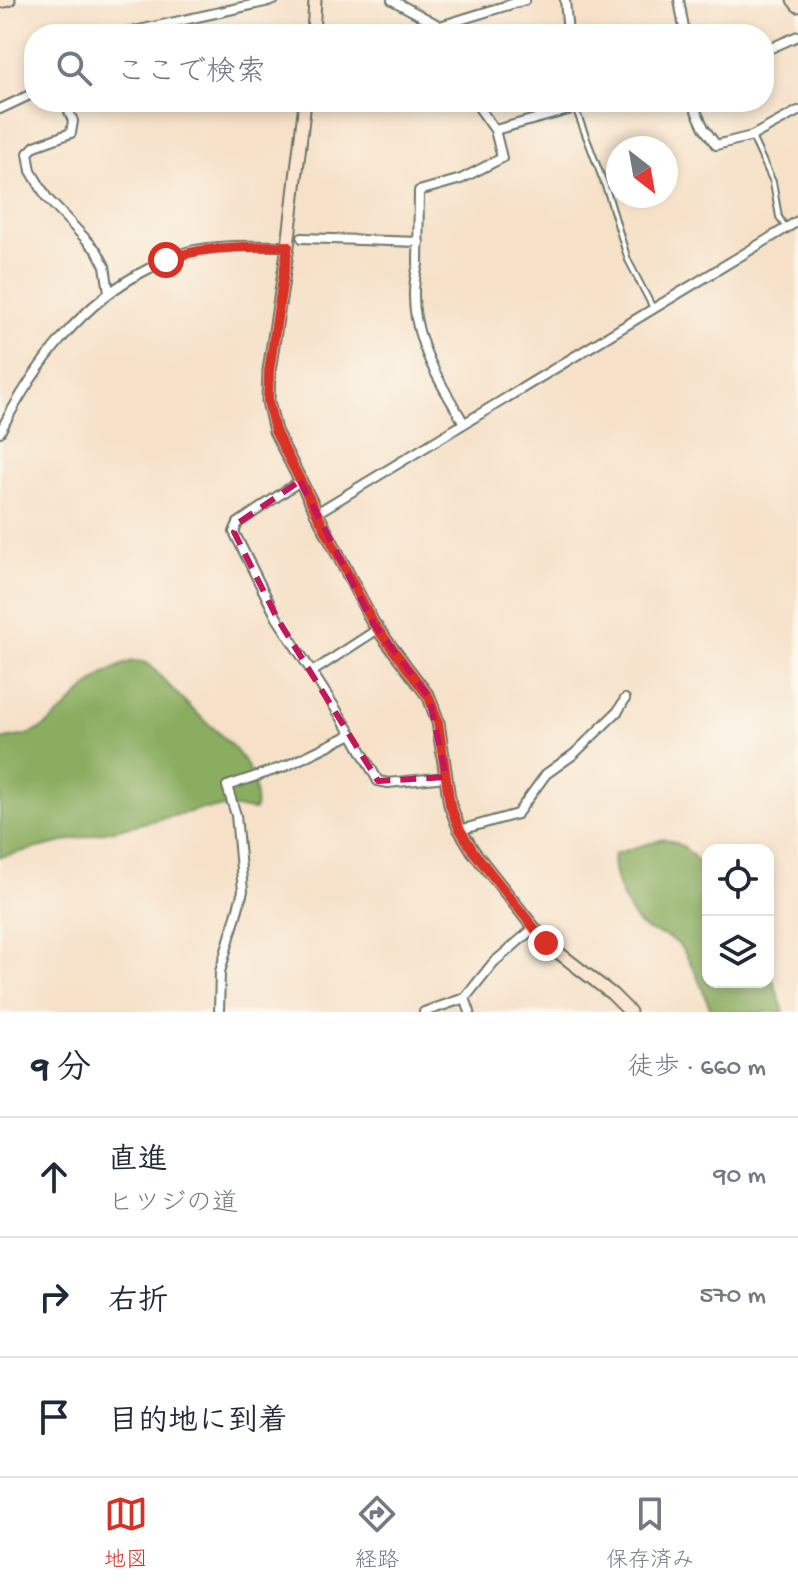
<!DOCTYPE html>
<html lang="ja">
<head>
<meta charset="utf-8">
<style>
	body { margin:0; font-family:"Gochi Hand","Klee One",sans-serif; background:#f2f2f3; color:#1f2937 }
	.controls { position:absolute; right:24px; bottom:24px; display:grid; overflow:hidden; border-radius:16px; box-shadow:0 4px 12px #0003 }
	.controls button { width:72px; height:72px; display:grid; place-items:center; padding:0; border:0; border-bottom:2px solid #e0e1e3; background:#fff; color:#1f2937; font:40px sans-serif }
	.compass { position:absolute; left:606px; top:136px; width:72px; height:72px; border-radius:50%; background:#fff; box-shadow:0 4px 12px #0003; rotate:149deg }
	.stop { position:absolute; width:24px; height:24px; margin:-18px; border:6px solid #d93025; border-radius:50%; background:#fff }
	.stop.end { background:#d93025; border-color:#fff; box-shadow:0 2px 8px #0008 }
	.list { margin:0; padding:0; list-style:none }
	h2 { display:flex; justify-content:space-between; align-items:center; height:104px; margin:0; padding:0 32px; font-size:34px }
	h2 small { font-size:26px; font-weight:400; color:#747a83 }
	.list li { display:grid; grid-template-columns:52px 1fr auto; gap:24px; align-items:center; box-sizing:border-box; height:120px; padding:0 32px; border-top:2px solid #e0e1e3 }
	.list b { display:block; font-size:30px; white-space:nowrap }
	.list p { margin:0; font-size:26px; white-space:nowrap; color:#747a83 }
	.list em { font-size:26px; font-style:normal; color:#747a83 }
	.icon { flex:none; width:44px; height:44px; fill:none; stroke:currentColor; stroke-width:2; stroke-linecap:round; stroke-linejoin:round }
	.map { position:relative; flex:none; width:798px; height:1012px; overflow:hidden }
	.search { position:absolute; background:#fff; box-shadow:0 4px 12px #0003; left:24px; right:24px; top:24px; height:88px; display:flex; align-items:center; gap:20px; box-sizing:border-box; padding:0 28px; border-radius:32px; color:#747a83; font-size:30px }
	.sheet { height:464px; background:#fff }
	nav { display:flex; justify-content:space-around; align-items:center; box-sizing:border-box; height:112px; border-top:2px solid #e0e1e3; background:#fff; font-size:22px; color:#747a83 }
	nav a { display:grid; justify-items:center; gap:4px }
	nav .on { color:#d93025 }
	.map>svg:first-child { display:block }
	.forest { fill:#8bad61; stroke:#55754a; stroke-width:2 }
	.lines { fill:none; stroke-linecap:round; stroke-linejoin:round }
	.lane-casing { stroke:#6a7667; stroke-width:8 }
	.street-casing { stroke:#6a7667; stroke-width:12 }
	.secondary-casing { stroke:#6a7667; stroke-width:15 }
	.lane { stroke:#fff; stroke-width:4 }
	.street { stroke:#fff; stroke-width:8 }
	.secondary { stroke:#fce5d0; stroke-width:11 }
	.route { stroke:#d93025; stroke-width:10 }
	.marked { fill:none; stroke:#c2185b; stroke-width:6; stroke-dasharray:16 10; stroke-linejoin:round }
</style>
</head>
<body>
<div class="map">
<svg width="798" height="1012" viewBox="0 0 798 1012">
	<rect width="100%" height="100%" fill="#fbf7ec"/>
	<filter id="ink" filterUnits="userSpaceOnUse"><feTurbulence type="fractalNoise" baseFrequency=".0125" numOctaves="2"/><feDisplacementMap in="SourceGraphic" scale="16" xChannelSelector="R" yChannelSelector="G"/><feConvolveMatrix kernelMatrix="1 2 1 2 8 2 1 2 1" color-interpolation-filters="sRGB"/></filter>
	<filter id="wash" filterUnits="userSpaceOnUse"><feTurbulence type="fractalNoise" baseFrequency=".006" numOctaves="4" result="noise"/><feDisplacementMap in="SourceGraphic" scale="32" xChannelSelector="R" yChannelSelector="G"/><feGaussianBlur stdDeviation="1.8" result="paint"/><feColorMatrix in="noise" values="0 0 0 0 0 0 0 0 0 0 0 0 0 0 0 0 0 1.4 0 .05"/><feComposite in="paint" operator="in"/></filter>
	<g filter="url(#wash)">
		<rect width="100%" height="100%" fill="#f6e0c7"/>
		<!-- forest -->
		<path class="forest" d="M 133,661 L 143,662 L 150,665 C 162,679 175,692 188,705 C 218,735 263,761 255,810 L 226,807 L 202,809 L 0,857 L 0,740 C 14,737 30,736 42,728 C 78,704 86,676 133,661 Z
			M 663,839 C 683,841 694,858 708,872 L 708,982 L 768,982 L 768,965 L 784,1012 L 712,1012 C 702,990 694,963 678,944 C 669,934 655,935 644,928 C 628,918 610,872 614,854 Z"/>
	</g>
	<g filter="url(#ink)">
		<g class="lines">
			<!-- lane casing -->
			<g class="lane-casing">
				<path id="lane" d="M 576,110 L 608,194 L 628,260 L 653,308
					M 752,137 L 773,182 L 779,217 L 786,228"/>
			</g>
			<!-- street casing -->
			<g class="street-casing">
				<path id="street" d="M 392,0 L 440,26 L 444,34
					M 565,0 L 568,34
					M 679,0 L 685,34
					M 440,26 L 525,0
					M 121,34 L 274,0
					M 764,51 L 798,36
					M 65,102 L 73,121 L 71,133 L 35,146 L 28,153 L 31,171 L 47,198 L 97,251 L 105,266 L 109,292
					M 692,102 L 704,128 L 716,145 L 752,136 L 798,111
					M 0,109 L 34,93
					M 495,130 L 598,102
					M 302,238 L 419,242
					M 464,423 C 436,376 402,323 418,265 L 419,191 L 461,179 L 502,158 L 495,130 L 475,102
					M 0,432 C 35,365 81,302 150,268 C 163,262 176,254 190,251 C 222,244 256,246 288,246
					M 300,481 L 238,523 L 234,532 L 277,618 L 352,734 L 378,781 L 388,783 L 446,777
					M 315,514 L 798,221
					M 312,672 L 378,629
					M 460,830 L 517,814 L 546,774 L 574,754 L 618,711 L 625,699
					M 465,998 L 470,1012
					M 219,1012 L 220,972 L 243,891 L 236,815 L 227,786 L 286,766 L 352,734
					M 424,1012 L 465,998 L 493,963 L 534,928"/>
			</g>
			<!-- secondary casing -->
			<g class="secondary-casing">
				<path id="secondary" d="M 793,0 L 798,6
					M 0,2 L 9,0
					M 313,34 L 315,0
					M 305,102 L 288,246 L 269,371 L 268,401 L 275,431 L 373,623 L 429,697 L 438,722 L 450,805 L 459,828 L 473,851 L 546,943 L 612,994 L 630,1012"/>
			</g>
			<!-- lane -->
			<use href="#lane" class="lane"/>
			<!-- street -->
			<use href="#street" class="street"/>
			<!-- secondary -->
			<use href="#secondary" class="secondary"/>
		</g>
	</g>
	<g class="lines" filter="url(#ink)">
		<!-- route -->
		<path class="route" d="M 166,260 C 205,245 246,247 288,246 L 269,371 L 268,401 L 275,431 L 373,623 L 429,697 L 438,722 L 450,805 L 459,828 L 473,851 L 546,943"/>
	</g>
	<!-- marked area -->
	<path class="marked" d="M 300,481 L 373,623 L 429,697 L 446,777 L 378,781 L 277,618 L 234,532 L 238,523 Z"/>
</svg>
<div class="controls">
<button><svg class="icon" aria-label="locate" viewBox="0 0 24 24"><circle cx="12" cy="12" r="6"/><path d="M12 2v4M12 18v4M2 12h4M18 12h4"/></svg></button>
<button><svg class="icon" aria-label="layers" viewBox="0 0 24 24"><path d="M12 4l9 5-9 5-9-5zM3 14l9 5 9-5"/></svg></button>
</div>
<svg class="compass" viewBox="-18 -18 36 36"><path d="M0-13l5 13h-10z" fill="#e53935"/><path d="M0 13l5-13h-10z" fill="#747a83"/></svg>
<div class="stop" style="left:166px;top:260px"></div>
<div class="stop end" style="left:546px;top:943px"></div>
<div class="search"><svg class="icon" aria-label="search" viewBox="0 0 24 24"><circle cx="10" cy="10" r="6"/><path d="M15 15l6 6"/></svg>ここで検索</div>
</div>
<section class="sheet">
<h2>9 分<small>徒歩 · 660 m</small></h2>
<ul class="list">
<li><svg class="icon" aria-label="ahead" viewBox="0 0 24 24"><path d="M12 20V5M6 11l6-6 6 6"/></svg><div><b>直進</b><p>ヒツジの道</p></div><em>90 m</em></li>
<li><svg class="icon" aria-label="right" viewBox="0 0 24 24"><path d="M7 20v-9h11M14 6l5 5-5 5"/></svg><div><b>右折</b></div><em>570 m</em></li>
<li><svg class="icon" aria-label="arrive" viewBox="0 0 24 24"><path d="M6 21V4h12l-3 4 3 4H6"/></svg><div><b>目的地に到着</b></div></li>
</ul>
</section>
<nav>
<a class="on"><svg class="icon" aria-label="map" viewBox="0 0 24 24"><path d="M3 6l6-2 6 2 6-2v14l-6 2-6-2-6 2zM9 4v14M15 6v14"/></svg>地図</a>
<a><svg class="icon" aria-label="directions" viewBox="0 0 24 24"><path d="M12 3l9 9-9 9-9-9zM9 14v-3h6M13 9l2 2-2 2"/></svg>経路</a>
<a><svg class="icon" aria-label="saved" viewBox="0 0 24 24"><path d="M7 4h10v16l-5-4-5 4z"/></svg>保存済み</a>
</nav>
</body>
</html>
